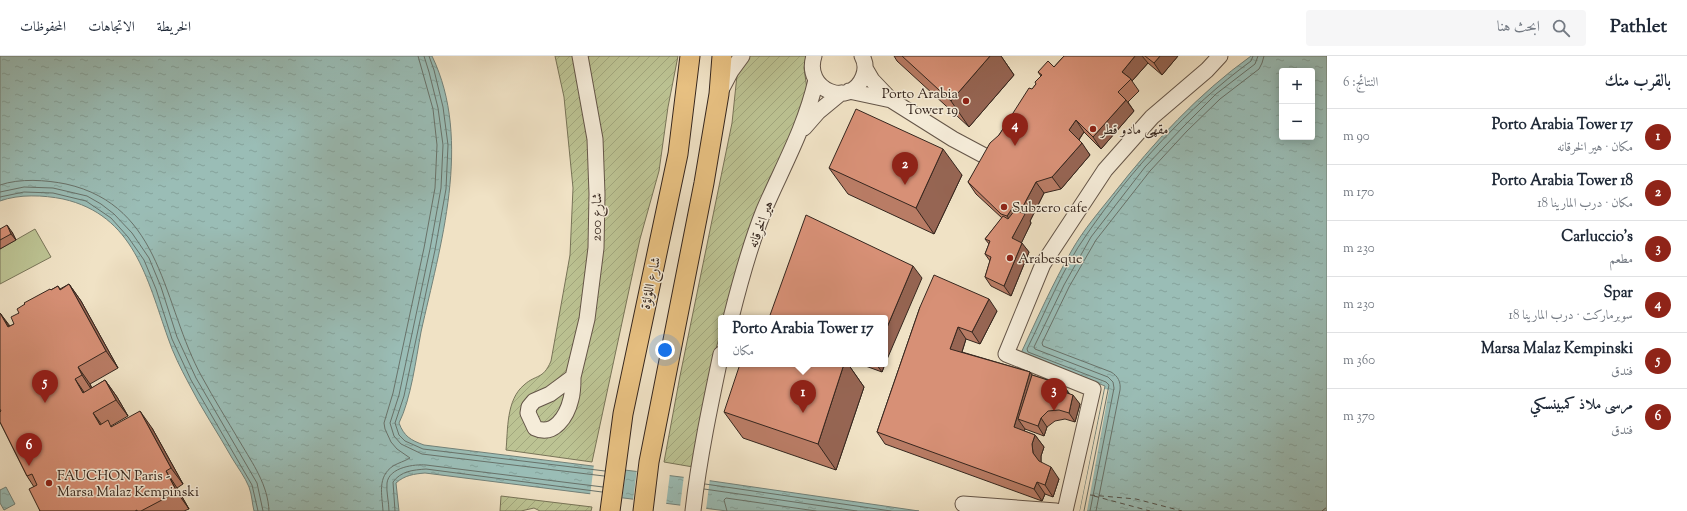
<!DOCTYPE html>
<html lang="ar">
<head>
<meta charset="utf-8">
<style>
	body { margin:0; font-family:"Sorts Mill Goudy",Amiri,serif; background:#f6f6f7; color:#1f2937; direction:rtl }
	.controls { position:absolute; right:12px; top:12px; display:grid; overflow:hidden; border-radius:4px; box-shadow:0 2px 10px #0003 }
	.controls button { width:36px; height:36px; display:grid; place-items:center; padding:0; border:0; border-bottom:1px solid #e0e1e3; background:#fff; color:#1f2937; font:20px sans-serif }
	.you { position:absolute; left:665px; top:294px; width:14px; height:14px; margin:-10px; border:3px solid #fff; border-radius:50%; background:#1a73e8; box-shadow:0 0 0 6px #1a73e833 }
	.badge { display:grid; place-items:center; width:26px; height:26px; border-radius:50%; background:#8f2418; color:#fff; font-size:13px; font-weight:700 }
	.pin { position:absolute; translate:-50% -33px; filter:drop-shadow(0 1px 2px #0008) }
	.pin::after { content:''; position:absolute; top:21px; width:14px; height:12px; background:inherit; clip-path:polygon(0 0,100% 0,50% 100%) }
	.popup { position:absolute; left:718px; top:259px; width:170px; height:52px; box-sizing:border-box; display:grid; place-content:center; border-radius:4px; background:#fff; filter:drop-shadow(0 1px 3px #0005); font-size:13px; white-space:nowrap; color:#747a83 }
	.popup b { font-size:15px; color:#1f2937 }
	.popup::after { content:''; position:absolute; left:50%; top:100%; margin-left:-8px; border:8px solid transparent; border-top-color:#fff }
	.list { margin:0; padding:0; list-style:none }
	h2 { display:flex; justify-content:space-between; align-items:center; height:52px; margin:0; padding:0 16px; font-size:17px }
	h2 small { font-size:13px; font-weight:400; color:#747a83 }
	.list li { display:grid; grid-template-columns:26px 1fr auto; gap:12px; align-items:center; box-sizing:border-box; height:56px; padding:0 16px; border-top:1px solid #e0e1e3 }
	.list b { display:block; font-size:15px; white-space:nowrap }
	.list p { margin:0; font-size:13px; white-space:nowrap; color:#747a83 }
	.list em { font-size:13px; font-style:normal; color:#747a83 }
	.icon { flex:none; width:22px; height:22px; fill:none; stroke:currentColor; stroke-width:2; stroke-linecap:round; stroke-linejoin:round }
	.map { position:relative; flex:none; width:1327px; height:455px; overflow:hidden; direction:ltr }
	header { display:flex; align-items:center; gap:24px; box-sizing:border-box; height:56px; padding:0 20px; background:#fff; border-bottom:1px solid #e0e1e3 }
	header strong { font-size:19px }
	nav { display:flex; gap:22px; margin-inline-start:auto; font-size:14px }
	.search { width:280px; height:36px; background:#f6f6f7; display:flex; align-items:center; gap:10px; box-sizing:border-box; padding:0 14px; border-radius:4px; color:#747a83; font-size:15px }
	main { display:flex }
	aside { flex:1; background:#fff }
	.map>svg:first-child { display:block }
	.grass { fill:#bcc393; stroke:#787458 }
	.garden { fill:url(#garden-furrows); stroke:#787458 }
	.water { fill:url(#water-ripples); stroke:#728179; fill-rule:evenodd }
	.pier { fill:#f0e2c5 }
	.lines { fill:none; stroke-linecap:round; stroke-linejoin:round }
	.shore { stroke:#68726a; stroke-width:1 }
	.ferry { stroke:#53534c; stroke-width:1; stroke-dasharray:5 4; stroke-linecap:butt }
	.minor-casing { stroke:#645548; stroke-width:17 }
	.major-casing { stroke:#35261e; stroke-width:21 }
	.minor { stroke:#f5ecd9; stroke-width:15 }
	.major { stroke:#e8c182; stroke-width:19 }
	.wall { fill:#b97c65; stroke:#35261e }
	.shaded-wall { fill:#966553; stroke:#35261e }
	.building { fill:#d79076; stroke:#35261e }
	.poi-dot { fill:#8f2418; stroke:#f5ecd9; stroke-width:1.5 }
	.labels { text-anchor:middle; stroke-width:3; stroke-linejoin:round; paint-order:stroke }
	.poi-label { font-size:14px; fill:#35261e; stroke:#f5ecd9; text-anchor:start }
	.street-label { font-size:14px; fill:#35261e; stroke:#f5ecd9 }
</style>
</head>
<body>
<header>
<strong>Pathlet</strong>
<div class="search"><svg class="icon" aria-label="search" viewBox="0 0 24 24"><circle cx="10" cy="10" r="6"/><path d="M15 15l6 6"/></svg>ابحث هنا</div>
<nav><a>الخريطة</a><a>الاتجاهات</a><a>المحفوظات</a></nav>
</header>
<main>
<aside>
<h2>بالقرب منك<small>النتائج: 6</small></h2>
<ul class="list">
<li><span class="badge">1</span><div><b>Porto Arabia Tower 17</b><p>مكان · هير الخرقانه</p></div><em>90 m</em></li>
<li><span class="badge">2</span><div><b>Porto Arabia Tower 18</b><p>مكان · درب المارينا 18</p></div><em>170 m</em></li>
<li><span class="badge">3</span><div><b>Carluccio's</b><p>مطعم</p></div><em>230 m</em></li>
<li><span class="badge">4</span><div><b>Spar</b><p>سوبرماركت · درب المارينا 18</p></div><em>230 m</em></li>
<li><span class="badge">5</span><div><b>Marsa Malaz Kempinski</b><p>فندق</p></div><em>360 m</em></li>
<li><span class="badge">6</span><div><b>مرسى ملاذ كمبينسكي</b><p>فندق</p></div><em>370 m</em></li>
</ul>
</aside>
<div class="map">
<svg width="1327" height="455" viewBox="0 0 1327 455">
	<defs>
		<pattern id="garden-furrows" width="10" height="10" patternUnits="userSpaceOnUse"><rect width="10" height="10" fill="#bcc393"/><path d="M-1 1l2-2M0 10L10 0M9 11l2-2" fill="none" stroke="#a2a77e"/></pattern>
		<pattern id="water-ripples" width="26" height="14" patternUnits="userSpaceOnUse"><rect width="26" height="14" fill="#9abdb6"/><path d="M2 4q2-2 4 0t4 0M15 11q2-2 4 0t4 0" fill="none" stroke="#85a29c"/></pattern>
	</defs>
	<rect width="100%" height="100%" fill="#f0e2c5"/>
	<filter id="stains"><feTurbulence type="fractalNoise" baseFrequency=".005" numOctaves="4"/><feColorMatrix values="0 0 0 0 .2 0 0 0 0 .09 0 0 0 0 .02 0 0 0 .5 -.17"/></filter>
	<radialGradient id="worn" r=".72"><stop offset=".6" stop-color="#630" stop-opacity="0"/><stop offset="1" stop-color="#630" stop-opacity=".3"/></radialGradient>
	<!-- grass -->
	<path class="grass" d="M 35,173 L 51,201 L 0,228 L 0,193 Z"/>
	<!-- garden -->
	<path class="garden" d="M 555,0 L 678,0 L 668,51 L 659,115 L 640,183 L 592,406 L 506,394 C 508,374 506,344 524,329 C 536,318 543,324 551,305 L 570,199 L 573,132 L 564,41 Z
		M 739,0 L 806,0 L 804,12 L 807,33 L 803,54 L 769,124 L 725,262 L 721,262 L 721,275 L 717,289 L 693,411 L 664,406 L 680,320 L 732,67 Z
		M 501,440 L 592,451 L 591,455 L 540,455 L 534,452 L 521,455 L 500,455 Z"/>
	<!-- water -->
	<path class="water" d="M 0,0 L 432,0 C 473,85 440,190 421,276 C 416,303 411,343 399,367 C 404,380 410,384 424,389 L 705,424 L 919,455 L 727,455 L 425,417 C 414,418 405,419 396,427 L 399,455 L 254,455 C 252,447 252,439 249,431 C 245,421 238,412 232,402 C 218,377 201,352 188,326 C 181,313 173,297 168,282 C 147,223 134,159 63,143 C 43,139 19,138 0,145 Z
		M 1251,0 L 1327,0 L 1327,455 L 1080,455 L 1105,330 L 1021,297 C 1037,263 1053,227 1072,194 C 1084,173 1099,156 1114,137 C 1154,86 1198,38 1251,0 ZM 1282,15 L 1312,15 L 1312,81 L 1282,81 Z
		M 6,431 L 15,448 L 4,454 L 0,447 L 0,434 Z"/>
	<!-- pier -->
	<path class="pier" d="M 1105,333 L 1109,334 L 1087,455 L 1080,455 Z
		M 594,408 L 626,412 L 622,444 L 590,440 Z
		M 637,413 L 670,417 L 666,449 L 633,445 Z
		M 684,419 L 710,422 L 706,454 L 680,451 Z"/>
	<g class="lines">
		<!-- shore -->
		<path class="shore" d="M 424,0 L 429,16 L 438,52 L 443,89 L 441,132 L 430,193 L 399,339 L 390,367 L 394,380 L 401,388 L 422,398 L 604,420
			M 429,0 L 434,14 L 443,51 L 448,89 L 446,133 L 435,194 L 404,340 L 395,367 L 399,379 L 405,385 L 423,393 L 605,415
			M 0,129 C 20,122 46,124 66,128 C 164,150 162,249 202,321 C 214,343 227,364 240,386 C 253,408 268,429 269,455
			M 0,136 L 24,131 L 53,132 L 87,140 L 101,148 L 114,158 L 132,177 L 149,202 L 161,231 L 177,281 L 196,322 L 257,427 L 263,455
			M 0,141 L 24,136 L 53,137 L 86,145 L 111,162 L 128,181 L 144,204 L 156,233 L 172,283 L 191,324 L 252,429 L 258,455
			M 705,428 L 891,455
			M 704,433 L 857,455
			M 383,455 C 382,438 377,421 393,410 C 398,407 405,405 410,402 L 397,393 L 391,386 L 385,373 L 384,367 L 393,337 L 424,192 L 435,132 L 437,89 L 433,53 L 418,0
			M 389,455 C 389,446 386,436 387,427 C 389,411 415,408 426,409 L 603,431
			M 395,455 L 393,426 C 401,415 413,414 426,413 L 602,436
			M 727,455 L 724,444 L 726,442 L 816,455
			M 1084,455 L 1109,329 L 1106,326 L 1028,296 L 1027,293 C 1046,255 1062,213 1087,178 C 1132,113 1187,52 1251,5 L 1253,0
			M 1090,455 L 1114,332 L 1113,326 L 1108,321 L 1035,293 L 1034,291 L 1064,229 L 1091,181 L 1145,111 L 1183,71 L 1216,38 L 1255,8 L 1258,0
			M 1096,455 L 1120,334 C 1121,326 1118,320 1111,316 L 1043,290 L 1042,287 L 1069,231 L 1096,184 L 1150,115 L 1187,75 L 1220,43 L 1259,13 L 1262,7 L 1264,0"/>
		<!-- ferry -->
		<path class="ferry" d="M 1090,439 L 1136,443 L 1182,455
			M 1094,440 L 1150,455
			M 1322,455 L 1327,451"/>
		<!-- minor casing -->
		<g class="minor-casing">
			<path id="minor" d="M 814,0 C 803,34 850,53 863,21 C 866,14 866,7 862,0
				M 865,12 L 872,24 L 891,44 L 953,83 L 983,99
				M 721,34 L 731,15 L 742,0
				M 849,35 L 891,44
				M 804,72 L 818,56 L 841,37
				M 731,262 C 740,226 750,189 764,154 C 783,110 805,72 816,24
				M 573,321 L 587,263 L 596,192 L 597,138 L 595,83 L 580,0
				M 573,321 C 573,328 573,336 571,343 C 567,360 554,381 535,372 L 528,357 L 529,351 L 534,345 L 550,338 Z
				M 963,448 L 1056,455
				M 693,455 C 699,402 710,350 721,298
				M 1065,455 L 1093,333 L 1006,298 L 1043,208 L 1105,114 L 1152,61 L 1207,14 L 1220,0"/>
		</g>
		<!-- major casing -->
		<g class="major-casing">
			<path id="major" d="M 610,455 L 623,358 L 678,98 L 690,0
				M 643,455 L 649,406 L 704,127 L 719,38 L 722,0"/>
		</g>
		<!-- minor -->
		<use href="#minor" class="minor"/>
		<!-- major -->
		<use href="#major" class="major"/>
	</g>
	<!-- wall -->
	<path class="wall" d="M 894,0 L 1001,0 L 1014,19 L 969,71 L 897,5 Z
		M 1064,0 L 1178,0 L 1162,19 L 1148,7 L 1132,25 L 1139,35 L 1128,46 L 1134,55 L 1101,93 L 1084,76 L 1079,84 L 1090,99 L 1061,133 L 1044,137 L 1030,165 L 1031,167 L 1021,187 L 1029,196 L 1011,240 L 991,230 L 985,221 L 990,205 L 985,198 L 989,188 L 985,183 L 1002,162 L 976,138 L 968,126 L 999,79 L 1036,28 L 1041,20 L 1038,16 L 1054,11 Z
		M 829,112 L 962,119 L 934,178 L 848,138 Z
		M 0,173 L 12,176 L 16,184 L 0,193 Z
		M 69,228 L 81,245 L 118,312 L 90,328 L 92,332 L 105,324 L 117,341 L 128,360 L 111,370 L 112,371 L 152,372 L 183,428 L 177,432 L 189,453 L 184,455 L 40,455 L 34,431 L 27,420 L 0,366 L 0,257 L 10,270 L 14,268 L 19,257 L 25,248 L 58,230 L 60,233 Z
		M 920,251 L 997,255 L 980,288 L 966,283 L 962,296 L 1030,316 L 1032,319 L 1063,329 L 1069,337 L 1080,348 L 1075,366 L 1065,363 L 1055,365 L 1047,371 L 1044,380 L 1025,373 L 1024,375 L 1035,379 L 1044,391 L 1041,400 L 1041,406 L 1059,423 L 1053,441 L 1045,438 L 1042,445 L 885,388 L 877,376 Z
		M 844,308 L 848,308 L 864,331 L 836,414 L 743,382 L 724,356 Z
		M 860,308 L 885,308 L 882,316 Z"/>
	<!-- shaded-wall -->
	<path class="shaded-wall" d="M 990,0 L 1001,0 L 1014,19 L 969,71 L 951,45 Z
		M 1135,0 L 1142,0 L 1148,7 L 1132,25 L 1131,23 L 1122,16 Z
		M 1160,0 L 1178,0 L 1162,19 L 1154,7 Z
		M 1126,44 L 1134,55 L 1101,93 L 1093,81 Z
		M 1076,64 L 1084,76 L 1077,86 L 1069,74 Z
		M 1082,87 L 1090,99 L 1061,133 L 1052,121 Z
		M 943,93 L 962,119 L 934,178 L 916,152 Z
		M 1036,126 L 1044,137 L 1030,165 L 1031,167 L 1019,192 L 1012,182 L 1024,158 L 1021,154 Z
		M 1013,151 L 1021,163 L 1015,172 L 1007,160 Z
		M 7,169 L 12,176 L 16,184 L 11,178 Z
		M 1022,187 L 1029,196 L 1011,240 L 1004,230 Z
		M 913,210 L 922,222 L 885,308 L 885,276 Z
		M 69,228 L 81,245 L 118,312 L 106,295 Z
		M 989,243 L 997,255 L 980,288 L 972,276 Z
		M 0,257 L 11,273 L 8,271 Z
		M 958,271 L 966,283 L 959,305 L 950,293 Z
		M 844,308 L 848,308 L 864,331 L 836,414 L 818,388 Z
		M 876,308 L 885,308 L 882,316 Z
		M 78,311 L 90,328 L 93,336 L 82,319 Z
		M 1030,316 L 1038,328 L 1018,363 L 1025,373 L 1022,383 L 1014,371 Z
		M 75,323 L 86,339 L 83,337 Z
		M 105,324 L 117,341 L 128,360 L 116,344 Z
		M 1063,329 L 1069,338 L 1061,335 Z
		M 1073,339 L 1080,348 L 1075,366 L 1069,357 Z
		M 140,355 L 152,372 L 183,428 L 171,412 Z
		M 93,357 L 105,373 L 100,369 Z
		M 1041,362 L 1047,371 L 1044,380 L 1038,370 Z
		M 1035,379 L 1044,391 L 1041,400 L 1041,409 L 1033,397 L 1032,388 Z
		M 1051,411 L 1059,423 L 1053,441 L 1045,429 Z
		M 166,415 L 177,432 L 189,453 L 177,436 Z
		M 1037,426 L 1045,438 L 1042,445 L 1034,433 Z"/>
	<!-- building -->
	<path class="building" d="M 902,0 L 990,0 L 951,45 Z
		M 1064,0 L 1135,0 L 1122,16 L 1131,23 L 1118,36 L 1126,44 L 1093,81 L 1076,64 L 1069,74 L 1082,87 L 1052,121 L 1036,126 L 1021,154 L 1013,151 L 1007,160 L 1001,158 L 968,126 L 990,87 L 999,79 L 1029,32 L 1032,33 L 1036,28 L 1035,26 L 1042,19 L 1038,16 L 1048,5 L 1054,11 Z
		M 1145,0 L 1160,0 L 1154,7 Z
		M 856,53 L 943,93 L 916,152 L 829,112 Z
		M 1015,154 L 1025,158 L 1012,182 L 1022,187 L 1004,230 L 985,221 L 991,201 L 985,198 L 990,185 L 985,183 L 1003,160 L 1008,163 Z
		M 806,159 L 913,210 L 885,276 L 885,262 L 769,262 Z
		M 7,169 L 11,178 L 0,184 L 0,173 Z
		M 934,219 L 989,243 L 972,276 L 958,271 L 950,293 L 1030,316 L 1014,371 L 1035,379 L 1032,388 L 1033,397 L 1039,405 L 1051,411 L 1045,429 L 1037,426 L 1034,433 L 877,376 L 920,251 Z
		M 69,228 L 106,295 L 78,311 L 82,319 L 75,323 L 83,337 L 105,324 L 116,344 L 93,357 L 100,369 L 108,364 L 111,371 L 140,355 L 171,412 L 166,415 L 177,436 L 141,455 L 137,455 L 137,454 L 135,455 L 40,455 L 29,433 L 37,429 L 32,418 L 27,420 L 0,366 L 0,356 L 1,355 L 0,353 L 0,257 L 8,271 L 14,268 L 11,261 L 19,257 L 17,253 L 25,248 L 24,247 L 50,233 L 51,234 L 58,230 L 60,234 Z
		M 740,308 L 844,308 L 818,388 L 724,356 Z
		M 1032,319 L 1063,329 L 1061,335 L 1073,339 L 1069,357 L 1059,354 L 1048,355 L 1041,362 L 1038,370 L 1018,363 Z"/>
	<!-- markers -->
	<g class="poi-dot">
		<circle cx="966" cy="45" r="4"/>
		<circle cx="1093" cy="73" r="4"/>
		<circle cx="1004" cy="151" r="4"/>
		<circle cx="1010" cy="202" r="4"/>
		<circle cx="49" cy="427" r="4"/>
	</g>
	<g class="labels">
		<!-- poi labels -->
		<g class="poi-label">
			<text x="958" y="42" text-anchor="end">Porto Arabia<tspan x="958" dy="16">Tower 19</tspan></text>
			<text x="1101" y="78">مقهى مادو قطر</text>
			<text x="1012" y="156">Subzero cafe</text>
			<text x="1018" y="207">Arabesque</text>
			<text x="57" y="424">FAUCHON Paris -<tspan x="57" dy="16">Marsa Malaz Kempinski</tspan></text>
		</g>
		<!-- street labels -->
		<g class="street-label">
			<text transform="translate(596 161) rotate(-89)" y="5">شارع 200</text>
			<text transform="translate(760 168) rotate(-70)" y="5">هير الخرقانه</text>
			<text transform="translate(650 227) rotate(-78)" y="5">شارع اللؤلؤة</text>
		</g>
	</g>
	<rect width="100%" height="100%" filter="url(#stains)"/>
	<rect width="100%" height="100%" fill="url(#worn)"/>
</svg>
<div class="controls">
<button>+</button>
<button>−</button>
</div>
<div class="you"></div>
<div class="pin badge" style="left:803px;top:357px">1</div>
<div class="popup"><b>Porto Arabia Tower 17</b>مكان</div>
<div class="pin badge" style="left:905px;top:129px">2</div>
<div class="pin badge" style="left:1054px;top:355px">3</div>
<div class="pin badge" style="left:1015px;top:90px">4</div>
<div class="pin badge" style="left:45px;top:347px">5</div>
<div class="pin badge" style="left:29px;top:410px">6</div>
</div>
</main>
</body>
</html>
